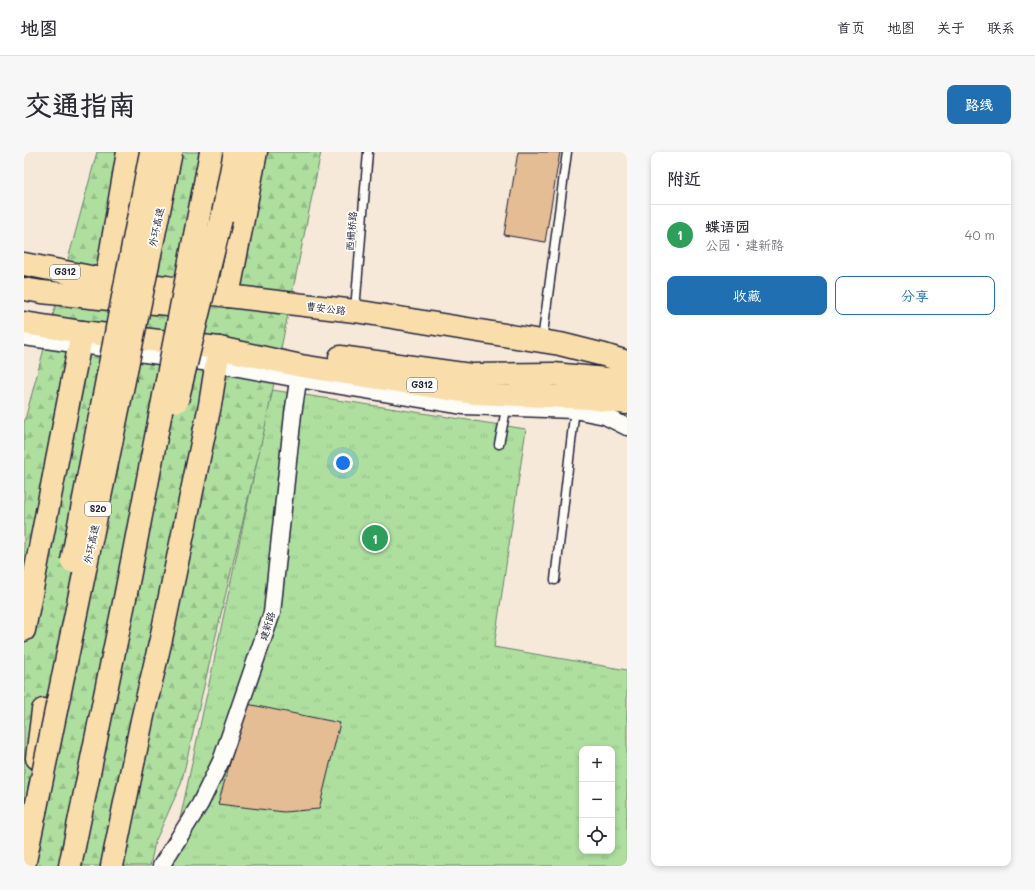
<!DOCTYPE html>
<html lang="zh">
<head>
<meta charset="utf-8">
<style>
	body { margin:0; font-family:Mali,"LXGW WenKai TC",sans-serif; background:#f7f7f7; color:#2b2b33 }
	.controls { position:absolute; right:12px; bottom:12px; display:grid; overflow:hidden; border-radius:8px; box-shadow:0 2px 6px #0003 }
	.controls button { width:36px; height:36px; display:grid; place-items:center; padding:0; border:0; border-bottom:1px solid #e1e1e2; background:#fff; color:#2b2b33; font:20px sans-serif }
	.you { position:absolute; left:319px; top:311px; width:14px; height:14px; margin:-10px; border:3px solid #fff; border-radius:50%; background:#1a73e8; box-shadow:0 0 0 6px #1a73e833 }
	.badge { display:grid; place-items:center; width:26px; height:26px; border-radius:50%; background:#1f6fb2; color:#fff; font-size:13px; font-weight:700 }
	.pin { position:absolute; translate:-50% -50%; border:2px solid #fff; box-shadow:0 1px 4px #0006 }
	.list { margin:0; padding:0; list-style:none }
	h2 { display:flex; justify-content:space-between; align-items:center; height:52px; margin:0; padding:0 16px; font-size:17px }
	h2 small { font-size:13px; font-weight:400; color:#7c7c81 }
	.list li { display:grid; grid-template-columns:26px 1fr auto; gap:12px; align-items:center; box-sizing:border-box; height:60px; padding:0 16px; border-top:1px solid #e1e1e2 }
	.list b { display:block; font-size:15px; white-space:nowrap }
	.list p { margin:0; font-size:13px; white-space:nowrap; color:#7c7c81 }
	.list em { font-size:13px; font-style:normal; color:#7c7c81 }
	.actions { display:flex; gap:8px; padding:12px 16px }
	.actions a { flex:1; padding:9px 0; border:1px solid #1f6fb2; border-radius:8px; text-align:center; font-size:14px; color:#1f6fb2 }
	.actions .main { background:#1f6fb2; color:#fff }
	.icon { flex:none; width:22px; height:22px; fill:none; stroke:currentColor; stroke-width:2; stroke-linecap:round; stroke-linejoin:round }
	.map { position:relative; flex:none; width:603px; height:714px; overflow:hidden; border-radius:8px }
	header { display:flex; align-items:center; gap:24px; box-sizing:border-box; height:56px; padding:0 20px; background:#fff; border-bottom:1px solid #e1e1e2 }
	header strong { font-size:19px }
	nav { display:flex; gap:22px; margin-inline-start:auto; font-size:14px }
	.intro { display:flex; align-items:center; justify-content:space-between; box-sizing:border-box; height:96px; padding:0 24px }
	h1 { margin:0; font-size:28px }
	.button { padding:10px 18px; border-radius:8px; background:#1f6fb2; color:#fff; font-size:14px; font-weight:700 }
	main { display:flex; gap:24px; padding:0 24px }
	aside { flex:1; background:#fff; border-radius:8px; box-shadow:0 2px 6px #0003 }
	.map>svg:first-child { display:block }
	.grass { fill:url(#grass-tufts); stroke:#68806d; fill-rule:evenodd }
	.forest { fill:url(#forest-firs); stroke:#68806d }
	.building { fill:#e4bd94; stroke:#22223b }
	.lines { fill:none; stroke-linecap:round; stroke-linejoin:round }
	.service-casing { stroke:#22223b; stroke-width:11 }
	.minor-casing { stroke:#22223b; stroke-width:19 }
	.trunk-casing { stroke:#22223b; stroke-width:25 }
	.motorway-casing { stroke:#22223b; stroke-width:25 }
	.service { stroke:#fdfcf7; stroke-width:8 }
	.minor { stroke:#fdfcf7; stroke-width:16 }
	.trunk { stroke:#f9deab; stroke-width:22 }
	.motorway { stroke:#f9deab; stroke-width:22 }
	.motorway-bridge-casing { stroke:#22223b; stroke-width:25; stroke-linecap:butt }
	.motorway-bridge { stroke:#f9deab; stroke-width:22 }
	.labels { text-anchor:middle; stroke-width:3.5; stroke-linejoin:round; paint-order:stroke }
	.shield { fill:#fdfcf7; stroke:#646373; stroke-width:1 }
	.shield-label { font-size:9px; font-weight:bold; fill:#22223b }
	.street-label { font-size:10px; fill:#22223b; stroke:#fdfcf7 }
</style>
</head>
<body>
<header>
<strong>地图</strong>
<nav><a>首页</a><a>地图</a><a>关于</a><a>联系</a></nav>
</header>
<div class="intro"><h1>交通指南</h1><a class="button">路线</a></div>
<main>
<div class="map">
<svg width="603" height="714" viewBox="0 0 603 714">
	<defs>
		<pattern id="grass-tufts" width="24" height="20" patternUnits="userSpaceOnUse"><rect width="24" height="20" fill="#aedf9f"/><path d="M3 7l-1-3M5 7V3M7 7l1-3M15 17l-1-3M17 17v-4M19 17l1-3" fill="none" stroke="#95bf8a"/></pattern>
		<pattern id="forest-firs" width="22" height="20" patternUnits="userSpaceOnUse"><rect width="22" height="20" fill="#aedf9f"/><path d="M5 1l3.5 6h-7zM16 11l3.5 6h-7z" fill="#95bf8a"/></pattern>
	</defs>
	<rect width="100%" height="100%" fill="#f6e9d9"/>
	<filter id="ink" filterUnits="userSpaceOnUse"><feTurbulence type="fractalNoise" baseFrequency=".025" numOctaves="2"/><feDisplacementMap in="SourceGraphic" scale="8" xChannelSelector="R" yChannelSelector="G"/><feConvolveMatrix kernelMatrix="1 2 1 2 8 2 1 2 1" color-interpolation-filters="sRGB"/></filter>
	<g filter="url(#ink)">
		<!-- grass -->
		<path class="grass" d="M 248,238 L 502,277 L 470,495 L 603,518 L 603,714 L 146,714 ZM 558,597 L 588,597 L 588,699 L 558,699 Z"/>
		<!-- forest -->
		<path class="forest" d="M 73,0 L 297,0 L 241,275 L 157,632 L 131,690 L 126,714 L 0,714 L 0,271 Z"/>
		<!-- building -->
		<path class="building" d="M 494,0 L 536,0 L 521,90 L 480,83 Z
			M 223,552 L 316,571 L 295,657 L 260,660 L 194,652 Z"/>
		<g class="lines">
			<!-- service casing -->
			<g class="service-casing">
				<path id="service" d="M 331,158 L 344,0
					M 518,189 L 543,0
					M 475,292 L 483,253
					M 531,428 L 551,256"/>
			</g>
			<!-- minor casing -->
			<g class="minor-casing">
				<path id="minor" d="M 0,185 L 193,212 L 274,227 L 440,254 L 550,258 L 581,264 L 603,275
					M 137,714 L 176,652 L 197,609 L 248,461 L 269,262 L 276,216"/>
			</g>
			<!-- trunk casing -->
			<g class="trunk-casing">
				<path id="trunk" d="M 0,112 L 82,128 L 142,135 L 204,144 L 331,159 L 536,192 L 580,203 L 603,210
					M 0,137 L 18,140 L 105,149 L 172,154 L 176,153
					M 0,171 L 58,180 L 195,196 L 277,214 L 450,241 L 566,246 L 603,251
					M 316,205 L 446,223 L 529,222 L 603,229"/>
			</g>
			<!-- motorway casing -->
			<g class="motorway-casing">
				<path id="motorway" d="M 197,67 L 210,0
					M 82,128 L 104,0
					M 204,144 L 232,0
					M 0,478 L 58,180
					M 13,606 L 19,558
					M 46,714 L 102,441
					M 88,714 L 118,568 L 137,487 L 186,253 L 195,196"/>
			</g>
			<!-- service -->
			<use href="#service" class="service"/>
			<!-- minor -->
			<use href="#minor" class="minor"/>
			<!-- trunk -->
			<use href="#trunk" class="trunk"/>
			<!-- motorway -->
			<use href="#motorway" class="motorway"/>
			<!-- motorway-bridge casing -->
			<g class="motorway-bridge-casing">
				<path id="motorway-bridge" d="M 153,249 L 197,67
					M 48,409 L 127,0
					M 102,441 L 187,0
					M 0,714 L 147,0"/>
			</g>
			<!-- motorway-bridge -->
			<use href="#motorway-bridge" class="motorway-bridge"/>
		</g>
	</g>
	<g class="labels">
		<!-- shield labels -->
		<g class="shield">
			<rect x="26" y="113" width="30" height="14" rx="3"/>
			<rect x="383" y="226" width="30" height="14" rx="3"/>
			<rect x="61" y="350" width="26" height="14" rx="3"/>
		</g>
		<g class="shield-label">
			<text x="41" y="123">G312</text>
			<text x="398" y="236">G312</text>
			<text x="74" y="360">S20</text>
		</g>
		<!-- street labels -->
		<g class="street-label">
			<text transform="translate(132 75) rotate(-78)" y="4">外环高速</text>
			<text transform="translate(327 79) rotate(-85)" y="4">西栅桥路</text>
			<text transform="translate(302 156) rotate(7)" y="4">曹安公路</text>
			<text transform="translate(67 392) rotate(-78)" y="4">外环高速</text>
			<text transform="translate(243 474) rotate(-73)" y="4">建新路</text>
		</g>
	</g>
</svg>
<div class="controls">
<button>+</button>
<button>−</button>
<button><svg class="icon" aria-label="locate" viewBox="0 0 24 24"><circle cx="12" cy="12" r="6"/><path d="M12 2v4M12 18v4M2 12h4M18 12h4"/></svg></button>
</div>
<div class="you"></div>
<div class="pin badge" style="left:351px;top:386px;background:#2e9e5b">1</div>
</div>
<aside>
<h2>附近<small></small></h2>
<ul class="list">
<li><span class="badge" style="background:#2e9e5b">1</span><div><b>蝶语园</b><p>公园 · 建新路</p></div><em>40 m</em></li>
</ul>
<div class="actions"><a class="main">收藏</a><a>分享</a></div>
</aside>
</main>
</body>
</html>
